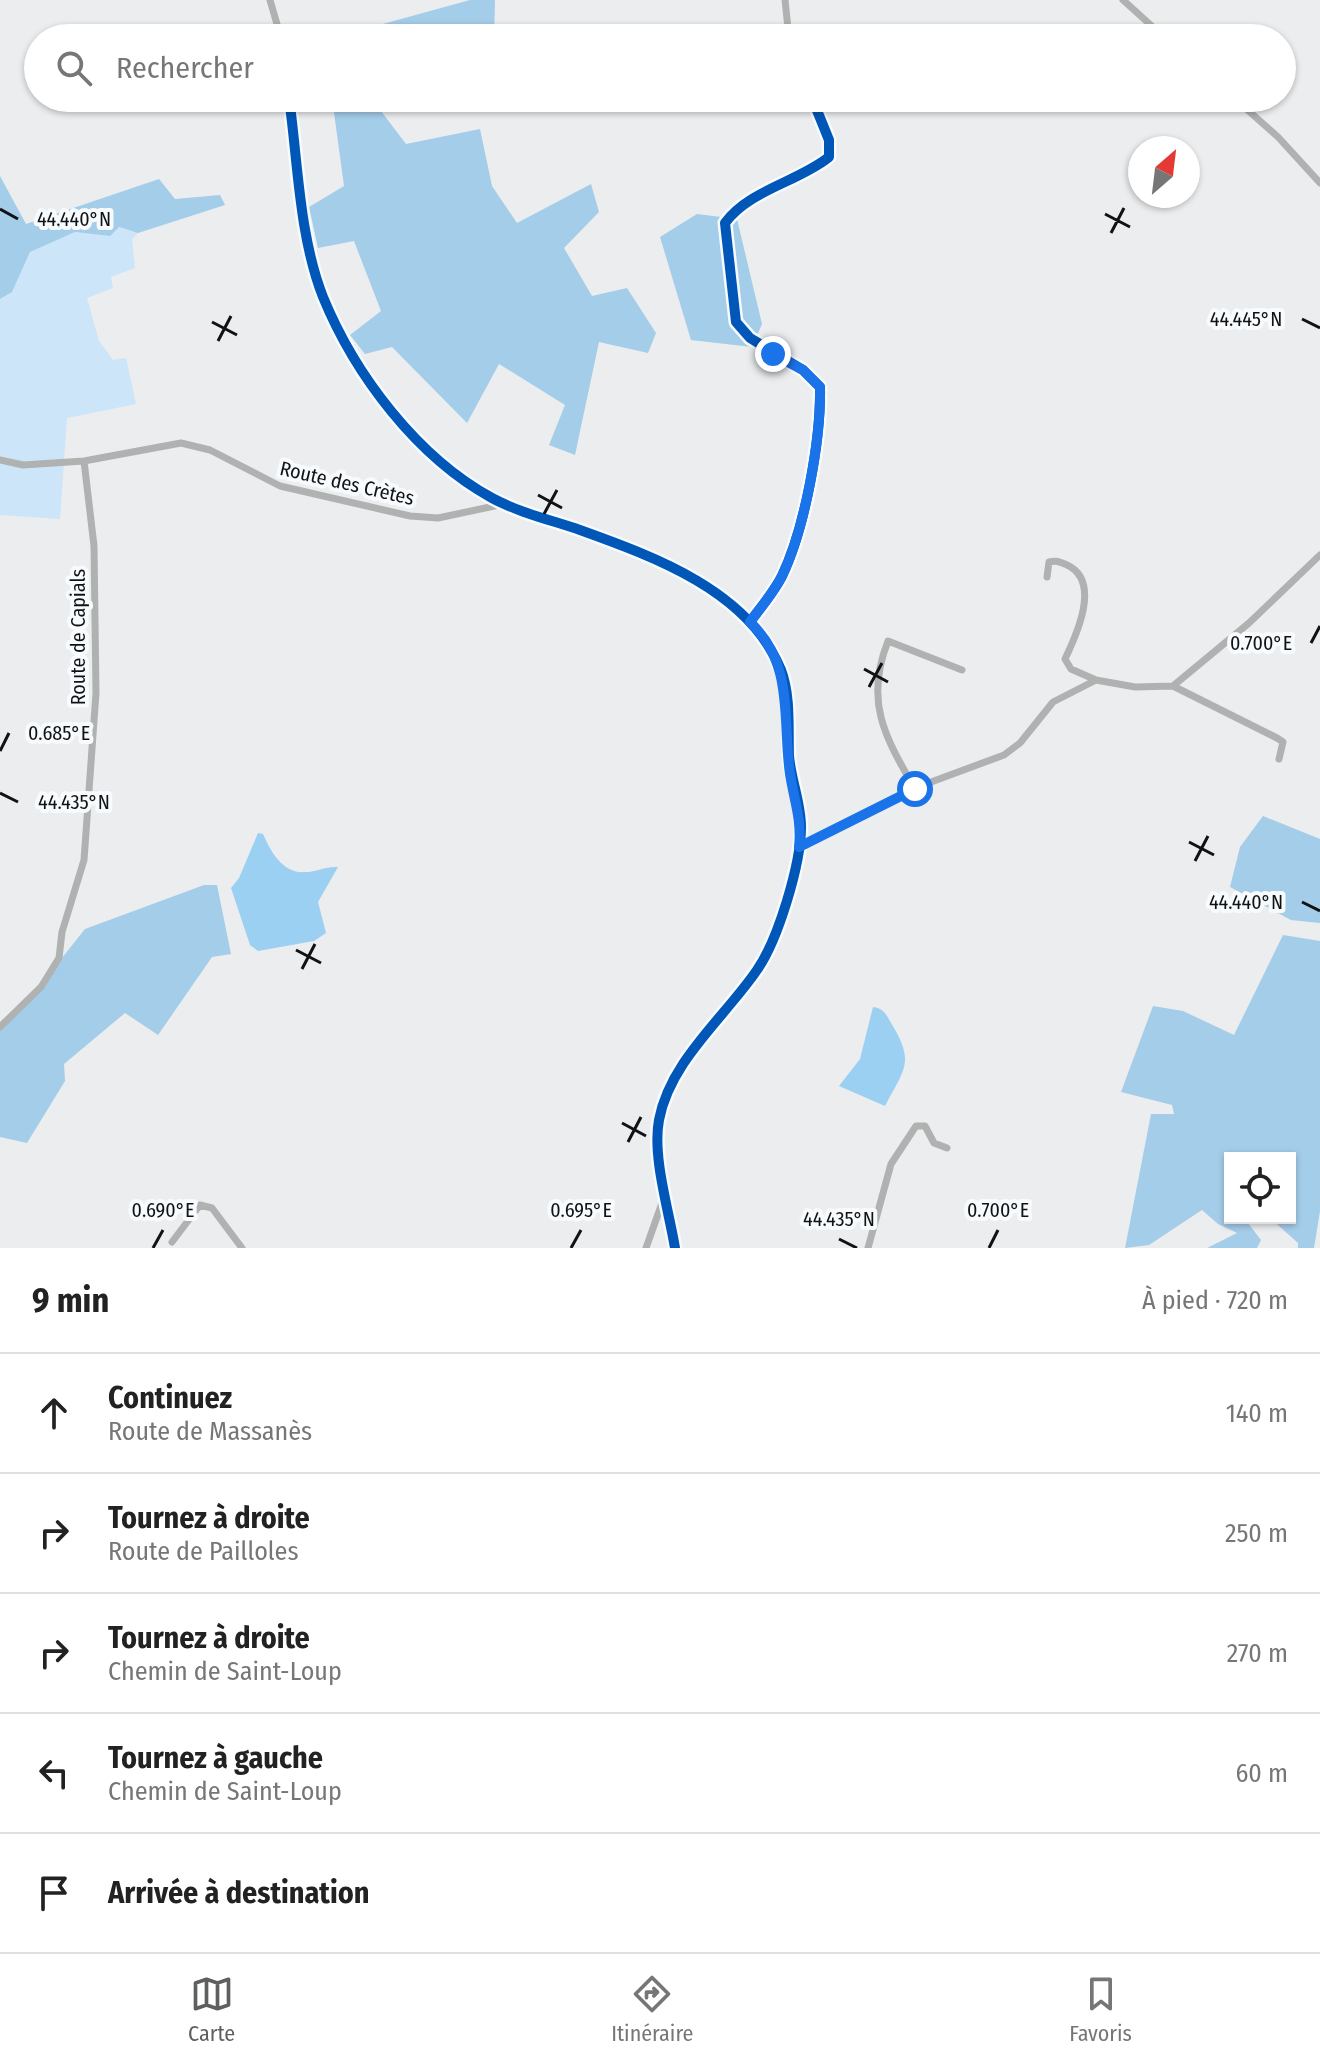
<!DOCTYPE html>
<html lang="fr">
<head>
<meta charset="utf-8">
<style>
	body { margin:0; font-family:"Fira Sans Condensed",sans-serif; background:#f6f6f6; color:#222 }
	.controls { position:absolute; right:24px; bottom:24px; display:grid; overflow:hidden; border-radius:0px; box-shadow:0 2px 6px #0004 }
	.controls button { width:72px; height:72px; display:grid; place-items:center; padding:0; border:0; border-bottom:2px solid #e0e0e0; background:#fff; color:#222; font:40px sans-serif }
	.compass { position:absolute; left:1128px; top:136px; width:72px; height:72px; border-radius:50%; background:#fff; box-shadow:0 2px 6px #0004; rotate:28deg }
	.stop { position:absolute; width:24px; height:24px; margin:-18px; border:6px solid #1a73e8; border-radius:50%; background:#fff }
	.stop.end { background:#1a73e8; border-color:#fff; box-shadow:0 2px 8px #0008 }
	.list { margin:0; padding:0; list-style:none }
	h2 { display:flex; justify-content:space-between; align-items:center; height:104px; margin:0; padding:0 32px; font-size:34px }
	h2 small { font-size:26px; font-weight:400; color:#767676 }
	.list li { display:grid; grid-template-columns:52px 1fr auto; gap:24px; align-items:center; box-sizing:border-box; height:120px; padding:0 32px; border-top:2px solid #e0e0e0 }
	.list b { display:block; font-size:30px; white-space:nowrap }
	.list p { margin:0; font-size:26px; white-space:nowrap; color:#767676 }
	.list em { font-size:26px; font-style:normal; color:#767676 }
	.icon { flex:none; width:44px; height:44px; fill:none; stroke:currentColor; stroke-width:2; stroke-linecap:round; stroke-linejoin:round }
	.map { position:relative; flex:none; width:1320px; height:1248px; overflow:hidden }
	.search { position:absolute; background:#fff; box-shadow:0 2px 6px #0004; left:24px; right:24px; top:24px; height:88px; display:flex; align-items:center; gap:20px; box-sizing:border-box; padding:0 28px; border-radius:44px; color:#767676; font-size:30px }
	.sheet { height:704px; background:#fff }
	nav { display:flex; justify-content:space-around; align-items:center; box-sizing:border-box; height:112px; border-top:2px solid #e0e0e0; background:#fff; font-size:22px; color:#767676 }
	nav a { display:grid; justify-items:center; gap:4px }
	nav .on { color:#5d5f60 }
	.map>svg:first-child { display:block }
	.green { fill:#cce5f8 }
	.forest { fill:#a4cde9 }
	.water { fill:#9bd0f3 }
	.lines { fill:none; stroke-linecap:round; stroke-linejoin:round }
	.minor { stroke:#b0b2b2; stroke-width:7 }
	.cycleway-casing { stroke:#f7fbfe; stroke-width:15 }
	.cycleway { stroke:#0057b8; stroke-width:10 }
	.route { stroke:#1a73e8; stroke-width:10 }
	.ticks { fill:none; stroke:#111213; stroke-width:3 }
	.labels { text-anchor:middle; stroke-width:8; stroke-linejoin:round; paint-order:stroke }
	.street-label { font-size:20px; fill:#111213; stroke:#f7fbfe }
	.ticks-label { font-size:20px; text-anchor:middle; fill:#111213; stroke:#f7fbfe; stroke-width:8; stroke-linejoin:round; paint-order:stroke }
</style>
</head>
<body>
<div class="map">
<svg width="1320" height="1248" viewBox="0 0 1320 1248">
	<rect width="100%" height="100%" fill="#ebedef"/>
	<!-- green -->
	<path class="green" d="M 118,227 L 138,233 L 132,239 L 135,268 L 111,277 L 113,288 L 87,298 L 99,341 L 113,360 L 126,358 L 136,404 L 67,418 L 60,519 L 0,515 L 0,299 L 12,292 L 30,252 L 75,232 L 110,236 Z"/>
	<!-- forest -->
	<path class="forest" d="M 470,0 L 495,0 L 494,38 L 332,38 Z
		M 332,98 L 371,98 L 406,144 L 480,129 L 492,186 L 517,223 L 591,184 L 599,212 L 564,248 L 592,296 L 627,288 L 656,333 L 648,353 L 599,342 L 575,455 L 549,445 L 565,405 L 499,364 L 467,423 L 392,347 L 365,354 L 350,335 L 381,311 L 354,241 L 318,248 L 309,207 L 344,186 Z
		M 0,176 L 26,224 L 159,179 L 175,199 L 220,195 L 225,205 L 138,233 L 119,227 L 110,236 L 75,232 L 30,252 L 12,292 L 0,299 Z
		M 697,214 L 737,219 L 762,324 L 752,347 L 691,340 L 660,237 Z
		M 1263,816 L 1320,839 L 1320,923 L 1291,920 L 1230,887 L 1240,847 Z
		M 204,885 L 217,885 L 231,954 L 212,957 L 158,1035 L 125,1013 L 64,1064 L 65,1081 L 27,1143 L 0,1137 L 0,1027 L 22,1008 L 85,929 Z
		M 1283,935 L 1320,941 L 1320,1211 L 1314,1248 L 1298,1248 L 1298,1243 L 1270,1218 L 1290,1218 L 1290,1158 L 1230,1158 L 1230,1218 L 1244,1218 L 1261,1240 L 1257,1248 L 1207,1248 L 1237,1233 L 1218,1224 L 1202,1210 L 1149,1245 L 1125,1248 L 1151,1114 L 1174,1114 L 1172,1105 L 1121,1092 L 1153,1006 L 1183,1011 L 1234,1035 Z"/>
	<!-- water -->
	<path class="water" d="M 258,833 L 263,834 C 271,852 283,874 305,872 C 317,872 326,866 338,867 L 318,902 L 326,933 L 314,941 L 258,951 L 250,945 L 231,888 L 239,878 Z
		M 873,1007 C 883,1008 886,1014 891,1023 C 915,1062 905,1068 885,1106 L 839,1086 L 860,1059 Z"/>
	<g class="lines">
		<!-- minor -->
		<path class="minor" d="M 270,0 L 281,38
			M 785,0 L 789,38
			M 1123,0 L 1165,38
			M 289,98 C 298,162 299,236 323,297 C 355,375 417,457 492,498 C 520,513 551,520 580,530 C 655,557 749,591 781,670 C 791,696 788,729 789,756 C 791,780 801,803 801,827 C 801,864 778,940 757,970 C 725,1017 670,1061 659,1120 C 652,1156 669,1211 675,1248
			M 1234,98 L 1278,137 L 1320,183
			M 0,460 L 23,465 L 84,461 L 181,443 L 210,450 L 280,486 L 410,516 L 438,518 L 504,504
			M 1047,577 L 1049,562 C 1057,560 1060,562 1067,565 C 1102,581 1076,636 1065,659 L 1071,669 L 1096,680
			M 750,622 C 761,607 774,592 782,576 C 805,528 821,440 820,387 L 803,370 L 750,338 L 736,322 L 725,223 C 749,190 798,182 829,157 L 829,140 L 812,98
			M 1173,686 L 1277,738 L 1283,742 L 1279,759
			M 915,789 C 885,737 864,702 888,641 L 962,670
			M 799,847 L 923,785 L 1004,755 L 1020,743 L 1053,702 L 1096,680 L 1135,687 L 1173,686 L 1249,623 L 1320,555
			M 0,1027 L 41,987 L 59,958 L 62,932 L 84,860 L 96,693 L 94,546 L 84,461
			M 172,1242 L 200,1205 L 212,1208 L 242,1248
			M 646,1248 L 662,1203 L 667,1201
			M 868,1248 L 891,1164 L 916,1126 L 925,1126 L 934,1143 L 947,1148"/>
		<!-- cycleway casing -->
		<g class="cycleway-casing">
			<path id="cycleway" d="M 289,98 C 298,162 299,236 323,297 C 355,375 417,457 492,498 C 520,513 551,520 580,530 C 655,557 749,591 781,670 C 791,696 788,729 789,756 C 791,780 801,803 801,827 C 801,864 778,940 757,970 C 725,1017 670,1061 659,1120 C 652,1156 669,1211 675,1248
				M 750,622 C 761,607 774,592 782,576 C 805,528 821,440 820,387 L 803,370 L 750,338 L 736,322 L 725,223 C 749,190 798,182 829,157 L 829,140 L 812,98"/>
		</g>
		<!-- cycleway -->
		<use href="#cycleway" class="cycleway"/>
	</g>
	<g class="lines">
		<!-- route -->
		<path class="route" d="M 773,354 L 803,370 L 820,387 C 821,440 805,528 782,576 C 774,592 761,607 750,622 C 795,665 782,719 790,774 C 794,800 802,820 799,847 L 915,789"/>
	</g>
	<!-- ticks -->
	<path class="ticks" d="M 0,209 L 18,219M 1105,214 L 1130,227M 1111,233 L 1124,208M 1302,319 L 1320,328M 212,322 L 237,335M 218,341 L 231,316M 538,495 L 562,508M 544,514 L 557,490M 1311,643 L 1320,626M 864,669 L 888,682M 869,687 L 882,663M 0,751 L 9,733M 0,793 L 18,802M 1189,842 L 1214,855M 1195,861 L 1208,836M 1302,902 L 1320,911M 296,950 L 321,963M 302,969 L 315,944M 622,1123 L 646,1136M 628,1142 L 641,1117M 839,1239 L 857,1248M 153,1248 L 163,1230M 571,1248 L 581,1230M 989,1248 L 998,1230"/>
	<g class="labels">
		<!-- street labels -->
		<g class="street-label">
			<text transform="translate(347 483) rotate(13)" y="7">Route des Crètes</text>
			<text transform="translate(78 637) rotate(-90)" y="7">Route de Capials</text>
		</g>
	</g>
	<g class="ticks-label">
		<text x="74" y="226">44.440°N</text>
		<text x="1246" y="326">44.445°N</text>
		<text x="1261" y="650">0.700°E</text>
		<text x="59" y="740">0.685°E</text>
		<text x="74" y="809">44.435°N</text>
		<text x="1246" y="909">44.440°N</text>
		<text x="163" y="1217">0.690°E</text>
		<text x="581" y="1217">0.695°E</text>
		<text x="998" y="1217">0.700°E</text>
		<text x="839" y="1226">44.435°N</text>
	</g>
</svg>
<div class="controls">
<button><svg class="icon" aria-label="locate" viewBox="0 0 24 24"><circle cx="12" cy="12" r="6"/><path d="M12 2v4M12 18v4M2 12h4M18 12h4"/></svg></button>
</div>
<svg class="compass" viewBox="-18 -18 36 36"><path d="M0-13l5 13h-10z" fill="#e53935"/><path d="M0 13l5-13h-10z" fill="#767676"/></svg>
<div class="stop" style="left:915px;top:789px"></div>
<div class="stop end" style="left:773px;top:354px"></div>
<div class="search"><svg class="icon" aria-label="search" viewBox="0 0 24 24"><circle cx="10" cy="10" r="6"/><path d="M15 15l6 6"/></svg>Rechercher</div>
</div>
<section class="sheet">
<h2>9 min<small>À pied · 720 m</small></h2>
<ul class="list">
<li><svg class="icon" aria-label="ahead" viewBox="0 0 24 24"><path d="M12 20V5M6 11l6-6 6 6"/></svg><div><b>Continuez</b><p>Route de Massanès</p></div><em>140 m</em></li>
<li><svg class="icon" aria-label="right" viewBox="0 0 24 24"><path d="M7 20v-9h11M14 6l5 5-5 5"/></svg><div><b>Tournez à droite</b><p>Route de Pailloles</p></div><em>250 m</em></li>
<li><svg class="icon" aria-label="right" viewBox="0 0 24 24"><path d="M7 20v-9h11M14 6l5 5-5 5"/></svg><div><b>Tournez à droite</b><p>Chemin de Saint-Loup</p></div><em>270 m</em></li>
<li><svg class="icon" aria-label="left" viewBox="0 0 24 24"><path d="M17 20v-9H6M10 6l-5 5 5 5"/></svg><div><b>Tournez à gauche</b><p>Chemin de Saint-Loup</p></div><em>60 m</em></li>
<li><svg class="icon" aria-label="arrive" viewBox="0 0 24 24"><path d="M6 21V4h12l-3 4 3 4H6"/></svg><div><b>Arrivée à destination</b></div></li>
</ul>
</section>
<nav>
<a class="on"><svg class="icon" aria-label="map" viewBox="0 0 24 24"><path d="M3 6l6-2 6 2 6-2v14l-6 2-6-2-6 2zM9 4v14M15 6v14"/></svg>Carte</a>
<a><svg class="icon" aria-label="directions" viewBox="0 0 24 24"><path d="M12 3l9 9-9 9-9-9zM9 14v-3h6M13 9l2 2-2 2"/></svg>Itinéraire</a>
<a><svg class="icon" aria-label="saved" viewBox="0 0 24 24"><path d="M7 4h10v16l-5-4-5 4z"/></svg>Favoris</a>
</nav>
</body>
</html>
